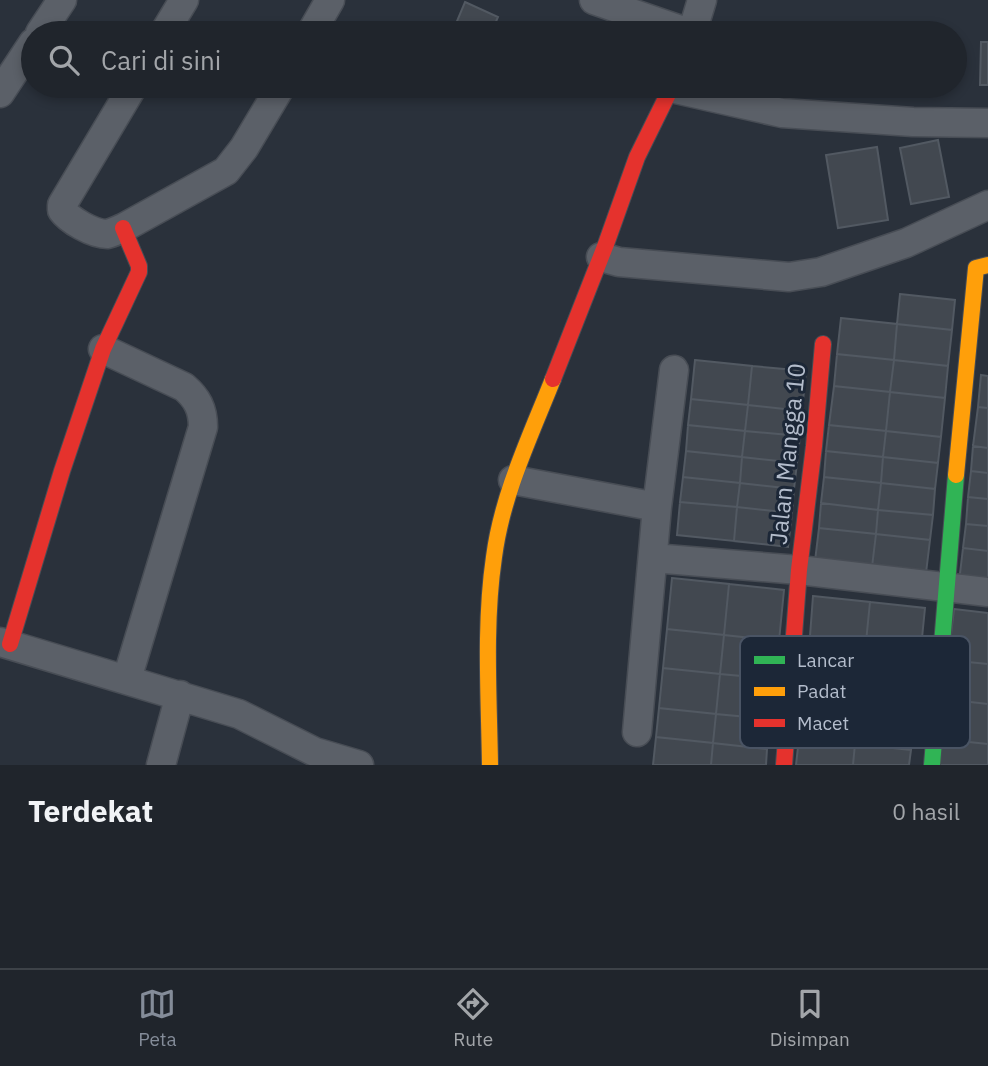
<!DOCTYPE html>
<html lang="id">
<head>
<meta charset="utf-8">
<style>
	body { margin:0; font-family:"IBM Plex Sans",sans-serif; background:#282d34; color:#f1f3f6 }
	.list { margin:0; padding:0; list-style:none }
	h2 { display:flex; justify-content:space-between; align-items:center; height:91px; margin:0; padding:0 28px; font-size:30px }
	h2 small { font-size:23px; font-weight:400; color:#a2a5a9 }
	.icon { flex:none; width:38px; height:38px; fill:none; stroke:currentColor; stroke-width:2; stroke-linecap:round; stroke-linejoin:round }
	.map { position:relative; flex:none; width:988px; height:765px; overflow:hidden }
	.search { position:absolute; background:#20252c; box-shadow:0 4px 10px #0003; left:21px; right:21px; top:21px; height:77px; display:flex; align-items:center; gap:18px; box-sizing:border-box; padding:0 24px; border-radius:38px; color:#a2a5a9; font-size:26px }
	.sheet { height:203px; background:#20252c }
	nav { display:flex; justify-content:space-around; align-items:center; box-sizing:border-box; height:98px; border-top:2px solid #3d4248; background:#20252c; font-size:19px; color:#a2a5a9 }
	nav a { display:grid; justify-items:center; gap:4px }
	nav .on { color:#848c99 }
	.map>svg:first-child { display:block }
	.building { fill:#424850; stroke:#525962; stroke-width:2 }
	.lines { fill:none; stroke-linecap:round; stroke-linejoin:round }
	.street-casing { stroke:#484d55; stroke-width:31 }
	.fast-casing { stroke:#484d55; stroke-width:18 }
	.slow-casing { stroke:#484d55; stroke-width:18 }
	.jam-casing { stroke:#484d55; stroke-width:18 }
	.street { stroke:#5b6068; stroke-width:28 }
	.fast { stroke:#30b455; stroke-width:16 }
	.slow { stroke:#ff9f0a; stroke-width:16 }
	.jam { stroke:#e5322d; stroke-width:16 }
	.labels { text-anchor:middle; stroke-width:6; stroke-linejoin:round; paint-order:stroke }
	.street-label { font-size:24px; fill:#b4bdcc; stroke:#1c2737 }
	.key { fill:#1c2737; stroke:#4a5464; stroke-width:2 }
	.key-label { font-size:19px; fill:#b4bdcc }
</style>
</head>
<body>
<div class="map">
<svg width="988" height="765" viewBox="0 0 988 765">
	<rect width="100%" height="100%" fill="#2a313b"/>
	<!-- building -->
	<path class="building" d="M 465,2 L 498,17 L 491,33 L 452,33 Z
		M 981,42 L 988,42 L 988,85 L 980,85 Z
		M 938,140 L 949,197 L 911,204 L 900,148 Z
		M 877,147 L 888,220 L 838,228 L 826,155 Z
		M 900,294 L 955,300 L 952,330 L 897,324 Z
		M 841,318 L 897,324 L 894,360 L 837,354 Z
		M 897,324 L 952,330 L 948,366 L 894,360 Z
		M 837,354 L 894,360 L 890,392 L 834,386 Z
		M 695,360 L 752,366 L 748,405 L 691,399 Z
		M 894,360 L 948,366 L 945,398 L 890,392 Z
		M 752,366 L 806,371 L 802,411 L 748,405 Z
		M 981,375 L 988,376 L 988,408 L 978,407 Z
		M 834,386 L 890,392 L 886,431 L 829,425 Z
		M 890,392 L 945,398 L 941,437 L 886,431 Z
		M 691,399 L 748,405 L 745,431 L 688,425 Z
		M 748,405 L 802,411 L 800,436 L 745,431 Z
		M 978,407 L 988,408 L 988,448 L 973,446 Z
		M 688,425 L 745,431 L 742,457 L 686,451 Z
		M 829,425 L 886,431 L 883,457 L 826,451 Z
		M 745,431 L 800,436 L 797,463 L 742,457 Z
		M 886,431 L 941,437 L 938,463 L 883,457 Z
		M 973,446 L 988,448 L 988,473 L 971,471 Z
		M 686,451 L 742,457 L 740,483 L 683,477 Z
		M 826,451 L 883,457 L 881,483 L 824,477 Z
		M 742,457 L 797,463 L 794,489 L 740,483 Z
		M 883,457 L 938,463 L 935,489 L 881,483 Z
		M 971,471 L 988,473 L 988,499 L 968,497 Z
		M 683,477 L 740,483 L 737,507 L 680,502 Z
		M 824,477 L 881,483 L 878,510 L 821,503 Z
		M 740,483 L 794,489 L 792,513 L 737,507 Z
		M 881,483 L 935,489 L 933,515 L 878,510 Z
		M 968,497 L 988,499 L 988,526 L 966,524 Z
		M 680,502 L 737,507 L 734,541 L 677,535 Z
		M 821,503 L 878,510 L 876,534 L 819,528 Z
		M 737,507 L 792,513 L 788,547 L 734,541 Z
		M 878,510 L 933,515 L 930,540 L 876,534 Z
		M 966,524 L 988,526 L 988,551 L 963,548 Z
		M 819,528 L 876,534 L 872,567 L 815,561 Z
		M 876,534 L 930,540 L 926,573 L 872,567 Z
		M 963,548 L 988,551 L 988,585 L 959,582 Z
		M 672,578 L 729,584 L 724,635 L 667,629 Z
		M 729,584 L 784,590 L 779,641 L 724,635 Z
		M 813,596 L 870,602 L 866,642 L 810,636 Z
		M 870,602 L 925,608 L 921,648 L 866,642 Z
		M 954,609 L 988,613 L 988,664 L 948,660 Z
		M 667,629 L 724,635 L 720,674 L 663,668 Z
		M 724,635 L 779,641 L 775,679 L 720,674 Z
		M 948,660 L 988,664 L 988,704 L 944,699 Z
		M 663,668 L 720,674 L 716,714 L 659,708 Z
		M 720,674 L 775,679 L 770,719 L 716,714 Z
		M 944,699 L 988,704 L 988,744 L 940,739 Z
		M 659,708 L 716,714 L 713,743 L 656,737 Z
		M 716,714 L 770,719 L 767,749 L 713,743 Z
		M 858,720 L 913,725 L 911,750 L 855,744 Z
		M 656,737 L 713,743 L 711,765 L 653,765 Z
		M 799,738 L 855,744 L 853,765 L 796,765 Z
		M 940,739 L 988,744 L 988,765 L 938,765 Z
		M 713,743 L 767,749 L 766,765 L 711,765 Z
		M 855,744 L 911,750 L 909,765 L 853,765 Z"/>
	<g class="lines">
		<!-- street casing -->
		<g class="street-casing">
			<path id="street" d="M 594,0 L 689,33
				M 40,33 L 62,0
				M 164,33 L 184,0
				M 311,33 L 330,0
				M 692,33 L 702,0
				M 133,86 L 62,205 L 62,210 C 69,220 93,234 107,234 C 112,233 118,230 123,228 L 226,171 L 244,148 L 281,86
				M 671,88 L 782,113 L 913,122 L 988,123
				M 0,93 L 33,43
				M 601,257 L 619,262 L 789,277 L 821,272 L 906,243 L 988,205
				M 103,349 L 184,387 C 197,398 203,409 203,427 L 127,679
				M 513,480 L 657,507
				M 653,558 L 799,570 L 988,592
				M 0,642 L 239,714 L 315,752 L 359,765
				M 637,732 L 657,507 L 674,370
				M 161,765 L 180,695"/>
		</g>
		<!-- fast casing -->
		<g class="fast-casing">
			<path id="fast" d="M 932,765 L 956,475"/>
		</g>
		<!-- slow casing -->
		<g class="slow-casing">
			<path id="slow" d="M 956,475 L 976,268 L 988,265
				M 490,765 C 489,696 484,625 494,557 C 502,495 530,437 553,379"/>
		</g>
		<!-- jam casing -->
		<g class="jam-casing">
			<path id="jam" d="M 553,379 L 606,244 L 637,157 L 672,86
				M 10,644 L 62,471 L 103,349 L 139,272 L 139,266 L 123,228
				M 784,765 L 799,570 L 814,446 L 823,344"/>
		</g>
		<!-- street -->
		<use href="#street" class="street"/>
		<!-- fast -->
		<use href="#fast" class="fast"/>
		<!-- slow -->
		<use href="#slow" class="slow"/>
		<!-- jam -->
		<use href="#jam" class="jam"/>
	</g>
	<g class="labels">
		<!-- street labels -->
		<g class="street-label">
			<text transform="translate(788 454) rotate(-84)" y="8">Jalan Mangga 10</text>
		</g>
	</g>
	<!-- legend -->
	<rect x="740" y="636" width="230" height="112" rx="10" class="key"/>
	<rect x="754" y="656" width="31" height="8" fill="#30b455"/>
	<rect x="754" y="687" width="31" height="9" fill="#ff9f0a"/>
	<rect x="754" y="719" width="31" height="8" fill="#e5322d"/>
	<g class="key-label">
		<text x="797" y="667">Lancar</text>
		<text x="797" y="698">Padat</text>
		<text x="797" y="730">Macet</text>
	</g>
</svg>
<div class="search"><svg class="icon" aria-label="search" viewBox="0 0 24 24"><circle cx="10" cy="10" r="6"/><path d="M15 15l6 6"/></svg>Cari di sini</div>
</div>
<section class="sheet">
<h2>Terdekat<small>0 hasil</small></h2>
<ul class="list">
</ul>
</section>
<nav>
<a class="on"><svg class="icon" aria-label="map" viewBox="0 0 24 24"><path d="M3 6l6-2 6 2 6-2v14l-6 2-6-2-6 2zM9 4v14M15 6v14"/></svg>Peta</a>
<a><svg class="icon" aria-label="directions" viewBox="0 0 24 24"><path d="M12 3l9 9-9 9-9-9zM9 14v-3h6M13 9l2 2-2 2"/></svg>Rute</a>
<a><svg class="icon" aria-label="saved" viewBox="0 0 24 24"><path d="M7 4h10v16l-5-4-5 4z"/></svg>Disimpan</a>
</nav>
</body>
</html>
